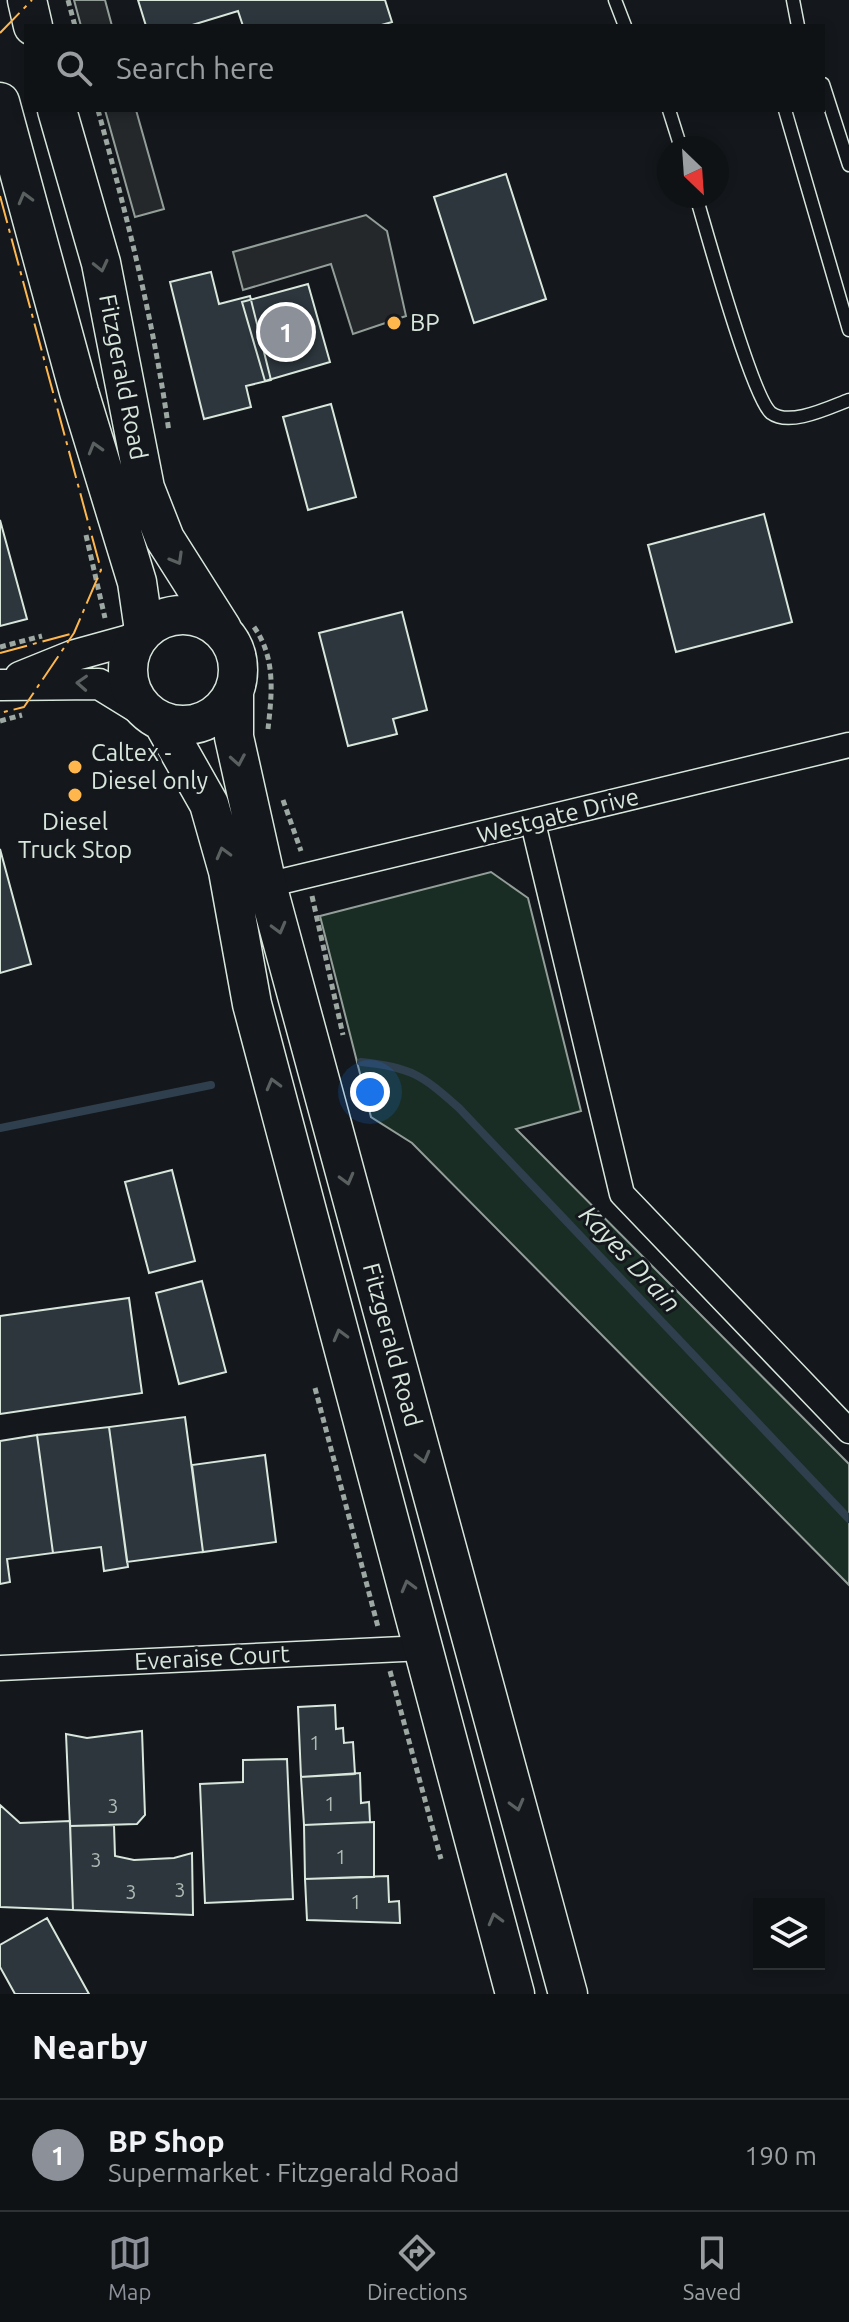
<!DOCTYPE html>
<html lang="en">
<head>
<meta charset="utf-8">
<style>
	body { margin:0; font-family:Ubuntu,sans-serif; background:#1d2022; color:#f1f3f6 }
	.controls { position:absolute; right:24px; bottom:24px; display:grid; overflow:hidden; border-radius:0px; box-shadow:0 4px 12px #0003 }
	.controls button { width:72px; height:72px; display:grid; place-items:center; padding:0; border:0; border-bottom:2px solid #2f3234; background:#0f1215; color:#f1f3f6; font:40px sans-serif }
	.compass { position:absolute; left:657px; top:136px; width:72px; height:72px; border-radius:50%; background:#0f1215; box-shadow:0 4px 12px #0003; rotate:155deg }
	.you { position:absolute; left:370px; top:1092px; width:28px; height:28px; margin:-20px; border:6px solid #fff; border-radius:50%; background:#1a73e8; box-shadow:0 0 0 12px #1a73e833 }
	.badge { display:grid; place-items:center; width:52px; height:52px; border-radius:50%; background:#8c9099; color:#fff; font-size:26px; font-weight:700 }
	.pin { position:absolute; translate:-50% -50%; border:4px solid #fff; box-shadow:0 2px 8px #0006 }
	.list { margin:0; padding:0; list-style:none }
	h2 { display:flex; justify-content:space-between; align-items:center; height:104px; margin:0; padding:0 32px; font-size:34px }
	h2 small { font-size:26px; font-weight:400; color:#9b9ea0 }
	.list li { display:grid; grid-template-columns:52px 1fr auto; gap:24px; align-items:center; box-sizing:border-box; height:112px; padding:0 32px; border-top:2px solid #2f3234 }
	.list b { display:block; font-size:30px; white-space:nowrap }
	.list p { margin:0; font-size:26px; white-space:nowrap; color:#9b9ea0 }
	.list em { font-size:26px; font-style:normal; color:#9b9ea0 }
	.icon { flex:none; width:44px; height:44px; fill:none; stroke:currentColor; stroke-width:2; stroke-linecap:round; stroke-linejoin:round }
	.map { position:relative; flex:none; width:849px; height:1994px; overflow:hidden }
	.search { position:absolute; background:#0f1215; box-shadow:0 4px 12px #0003; left:24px; right:24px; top:24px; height:88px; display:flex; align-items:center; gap:20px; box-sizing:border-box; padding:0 28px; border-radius:0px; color:#9b9ea0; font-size:30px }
	.sheet { height:216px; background:#0f1215 }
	nav { display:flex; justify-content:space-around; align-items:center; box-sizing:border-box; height:112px; border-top:2px solid #2f3234; background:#0f1215; font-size:22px; color:#9b9ea0 }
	nav a { display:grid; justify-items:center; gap:4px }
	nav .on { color:#8c9099 }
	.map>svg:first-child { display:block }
	.green { fill:#1a2d24; stroke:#939e99; stroke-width:2 }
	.parking { fill:#24282b; stroke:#939e99; stroke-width:2 }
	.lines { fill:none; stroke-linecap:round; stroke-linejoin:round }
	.stream { stroke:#2f3f4d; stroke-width:8 }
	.building { fill:#2c363c; stroke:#d8e6dc; stroke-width:2 }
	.service-casing { stroke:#d8e6dc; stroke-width:15 }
	.minor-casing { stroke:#d8e6dc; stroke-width:27 }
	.tertiary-casing { stroke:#d8e6dc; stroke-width:33 }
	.primary-casing { stroke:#d8e6dc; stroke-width:41 }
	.path { stroke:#9da8a2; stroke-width:5; stroke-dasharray:6 4; stroke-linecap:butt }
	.service { stroke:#14181c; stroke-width:12 }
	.minor { stroke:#14181c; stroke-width:24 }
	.tertiary { stroke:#14181c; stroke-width:30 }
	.primary { stroke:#14181c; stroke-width:38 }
	.power { stroke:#ffb74d; stroke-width:2; stroke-dasharray:28 6 4 6; stroke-linecap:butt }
	.oneway { stroke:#59605f }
	.poi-dot { fill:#ffb74d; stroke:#14181c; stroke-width:3 }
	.labels { text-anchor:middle; stroke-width:6; stroke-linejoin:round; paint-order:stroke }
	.number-label { font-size:20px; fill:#adbab4 }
	.poi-label { font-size:24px; fill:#d8e6dc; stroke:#14181c; text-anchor:start }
	.street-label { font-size:24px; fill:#d8e6dc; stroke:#14181c }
	.water-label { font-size:26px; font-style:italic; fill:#d8e6dc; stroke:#14181c }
</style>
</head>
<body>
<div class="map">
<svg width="849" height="1994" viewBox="0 0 849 1994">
	<rect width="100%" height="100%" fill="#14181c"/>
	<!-- green -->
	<path class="green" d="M 491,872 L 528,898 L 581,1111 L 516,1129 L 849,1464 L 849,1585 L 412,1143 L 371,1117 L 320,916 Z"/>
	<!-- parking -->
	<path class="parking" d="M 74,0 L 105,0 L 112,26 L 81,26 Z
		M 105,110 L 136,110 L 164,209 L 135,217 Z
		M 366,215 L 387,231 L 406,316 L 353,334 L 331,264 L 243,290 L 233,252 Z"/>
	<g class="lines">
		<!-- stream -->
		<path class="stream" d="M 361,1062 C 411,1067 422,1075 459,1108 L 849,1519
			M 0,1128 L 211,1085"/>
	</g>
	<!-- building -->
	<path class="building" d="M 138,0 L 385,0 L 392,22 L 378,26 L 243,26 L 238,11 L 189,26 L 146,26 Z
		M 506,174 L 546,299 L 474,323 L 434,197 Z
		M 211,272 L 219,304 L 250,296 L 271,380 L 246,386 L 251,407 L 204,419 L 170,282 Z
		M 308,284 L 330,362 L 265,381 L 242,302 Z
		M 331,404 L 356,497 L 308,510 L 283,417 Z
		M 764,514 L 792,622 L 676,652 L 648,545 Z
		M 0,520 L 27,619 L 0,626 Z
		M 402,612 L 427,710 L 393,719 L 397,734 L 348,746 L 319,633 Z
		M 0,849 L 31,964 L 0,973 Z
		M 172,1170 L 195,1261 L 149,1273 L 125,1182 Z
		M 202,1281 L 226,1372 L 179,1384 L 156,1293 Z
		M 129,1298 L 142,1393 L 0,1414 L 0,1316 Z
		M 185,1417 L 203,1552 L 127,1562 L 109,1427 Z
		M 109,1427 L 128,1567 L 104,1571 L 101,1547 L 53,1553 L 37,1435 Z
		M 37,1435 L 53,1553 L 7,1559 L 10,1582 L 0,1584 L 0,1441 Z
		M 265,1455 L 276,1542 L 203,1552 L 192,1465 Z
		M 335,1705 L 336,1729 L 343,1728 L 344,1743 L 353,1742 L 355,1774 L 301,1777 L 298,1707 Z
		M 142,1731 L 145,1815 L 137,1824 L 70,1826 L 66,1734 L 87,1738 Z
		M 287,1759 L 293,1899 L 205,1903 L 200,1784 L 243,1782 L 243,1760 Z
		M 360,1773 L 361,1803 L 369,1802 L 370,1822 L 304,1825 L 301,1777 Z
		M 0,1805 L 20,1823 L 70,1821 L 73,1910 L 0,1907 Z
		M 374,1822 L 374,1877 L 305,1879 L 304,1825 Z
		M 114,1825 L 115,1856 L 134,1860 L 174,1858 L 192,1853 L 193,1915 L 73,1910 L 70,1826 Z
		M 388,1876 L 389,1902 L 399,1901 L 400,1923 L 307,1920 L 305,1879 Z
		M 47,1918 L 89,1994 L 15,1994 L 0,1967 L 0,1945 Z"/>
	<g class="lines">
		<!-- service casing -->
		<g class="service-casing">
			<path id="service" d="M 615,0 L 625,26
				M 793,0 L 798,26
				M 823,84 L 849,165
				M 669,110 L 681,148
				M 785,110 L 849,330
				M 696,196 C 706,230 752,397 771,413 C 790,427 830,407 849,400"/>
		</g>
		<!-- minor casing -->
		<g class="minor-casing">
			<path id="minor" d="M 533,823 L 622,1194 L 849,1431
				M 267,885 L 849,745
				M 0,1668 L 424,1648"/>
		</g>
		<!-- tertiary casing -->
		<g class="tertiary-casing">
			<path id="tertiary" d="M 20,677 L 72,656 L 137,638
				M 1,685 L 99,684 L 151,716"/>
		</g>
		<!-- primary casing -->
		<g class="primary-casing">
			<path id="primary" d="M 27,0 L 33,26
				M 0,102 L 79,392 L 137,582 L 144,630
				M 57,110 L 101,263 L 145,488 L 165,539 L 222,629
				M128 670a55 55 0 1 1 110 0a55 55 0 1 1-110 0Z
				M 234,693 L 234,737 L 267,885 L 568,1994
				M 162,721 L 209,804 L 228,871 L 252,1004 L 515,1994"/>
		</g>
		<!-- path -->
		<path class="path" d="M 68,0 L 75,26
			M 98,110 C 127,217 154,322 169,432
			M 86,535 L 105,618
			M 254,627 C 276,658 272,693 268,729
			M 0,647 L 42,636
			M 0,721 L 22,715
			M 283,800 L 301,851
			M 312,896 L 343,1035
			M 315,1388 L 378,1627
			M 390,1671 L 441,1859"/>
		<!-- service -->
		<use href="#service" class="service"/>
		<!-- minor -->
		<use href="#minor" class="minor"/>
		<!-- tertiary -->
		<use href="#tertiary" class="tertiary"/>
		<!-- primary -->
		<use href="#primary" class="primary"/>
		<!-- power -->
		<path class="power" d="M 0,33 L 32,0
			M 0,196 L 101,570 L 74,633 L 24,707 L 0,713
			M 0,653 L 74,633"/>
	</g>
	<!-- one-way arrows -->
	<defs><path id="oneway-chevron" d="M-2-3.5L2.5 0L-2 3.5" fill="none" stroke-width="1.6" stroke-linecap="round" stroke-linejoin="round" transform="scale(2)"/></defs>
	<g class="oneway">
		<use href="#oneway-chevron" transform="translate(25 198) rotate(-105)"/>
		<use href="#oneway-chevron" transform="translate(101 266) rotate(77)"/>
		<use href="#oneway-chevron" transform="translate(95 448) rotate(-106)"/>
		<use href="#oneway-chevron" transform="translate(177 559) rotate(60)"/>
		<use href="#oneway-chevron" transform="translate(82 683) rotate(-177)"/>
		<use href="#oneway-chevron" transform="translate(238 760) rotate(80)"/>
		<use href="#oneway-chevron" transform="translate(223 853) rotate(-105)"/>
		<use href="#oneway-chevron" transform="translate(279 928) rotate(75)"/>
		<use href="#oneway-chevron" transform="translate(273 1084) rotate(-105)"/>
		<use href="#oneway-chevron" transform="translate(347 1179) rotate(75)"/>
		<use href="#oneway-chevron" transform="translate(340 1335) rotate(-105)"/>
		<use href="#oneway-chevron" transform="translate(423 1457) rotate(75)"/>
		<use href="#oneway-chevron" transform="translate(408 1586) rotate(-105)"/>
		<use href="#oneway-chevron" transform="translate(517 1805) rotate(75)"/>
		<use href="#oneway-chevron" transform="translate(495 1919) rotate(-105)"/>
	</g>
	<!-- markers -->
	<g class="poi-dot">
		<circle cx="394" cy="323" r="8"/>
		<circle cx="75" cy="767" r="8"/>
		<circle cx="75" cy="795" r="8"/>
	</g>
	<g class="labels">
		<!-- number labels -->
		<g class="number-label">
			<text x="315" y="1750">1</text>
			<text x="330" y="1811">1</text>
			<text x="113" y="1813">3</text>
			<text x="341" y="1864">1</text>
			<text x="96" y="1867">3</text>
			<text x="180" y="1897">3</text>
			<text x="131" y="1899">3</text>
			<text x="356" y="1909">1</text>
		</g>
		<!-- poi labels -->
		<g class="poi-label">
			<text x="410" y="331">BP</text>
			<text x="91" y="761">Caltex -<tspan x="91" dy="28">Diesel only</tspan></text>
			<text x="75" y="830" text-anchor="middle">Diesel<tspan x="75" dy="28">Truck Stop</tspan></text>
		</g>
		<!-- street labels -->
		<g class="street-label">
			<text transform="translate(123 377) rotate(79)" y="8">Fitzgerald Road</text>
			<text transform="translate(558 816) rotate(-14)" y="8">Westgate Drive</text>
			<text transform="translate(392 1345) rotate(75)" y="8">Fitzgerald Road</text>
			<text transform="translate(212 1658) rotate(-3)" y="8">Everaise Court</text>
		</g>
		<!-- water labels -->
		<g class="water-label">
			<text transform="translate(630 1259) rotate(47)" y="9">Kayes Drain</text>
		</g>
	</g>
</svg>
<div class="controls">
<button><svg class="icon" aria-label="layers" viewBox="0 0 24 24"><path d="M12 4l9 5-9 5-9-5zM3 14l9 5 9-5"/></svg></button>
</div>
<svg class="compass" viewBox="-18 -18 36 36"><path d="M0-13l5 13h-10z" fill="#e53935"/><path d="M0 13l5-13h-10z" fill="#9b9ea0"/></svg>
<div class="you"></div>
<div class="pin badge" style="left:286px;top:332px">1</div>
<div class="search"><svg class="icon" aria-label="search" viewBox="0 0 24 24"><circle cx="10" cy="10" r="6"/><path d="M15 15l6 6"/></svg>Search here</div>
</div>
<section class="sheet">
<h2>Nearby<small></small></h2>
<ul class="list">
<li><span class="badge">1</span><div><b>BP Shop</b><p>Supermarket · Fitzgerald Road</p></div><em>190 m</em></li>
</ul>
</section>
<nav>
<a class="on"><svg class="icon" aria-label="map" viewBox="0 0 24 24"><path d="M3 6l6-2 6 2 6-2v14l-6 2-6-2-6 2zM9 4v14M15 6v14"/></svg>Map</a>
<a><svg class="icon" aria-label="directions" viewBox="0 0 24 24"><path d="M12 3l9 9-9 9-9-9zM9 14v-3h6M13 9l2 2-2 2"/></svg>Directions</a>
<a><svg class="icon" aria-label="saved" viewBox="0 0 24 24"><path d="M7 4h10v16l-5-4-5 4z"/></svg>Saved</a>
</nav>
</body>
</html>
